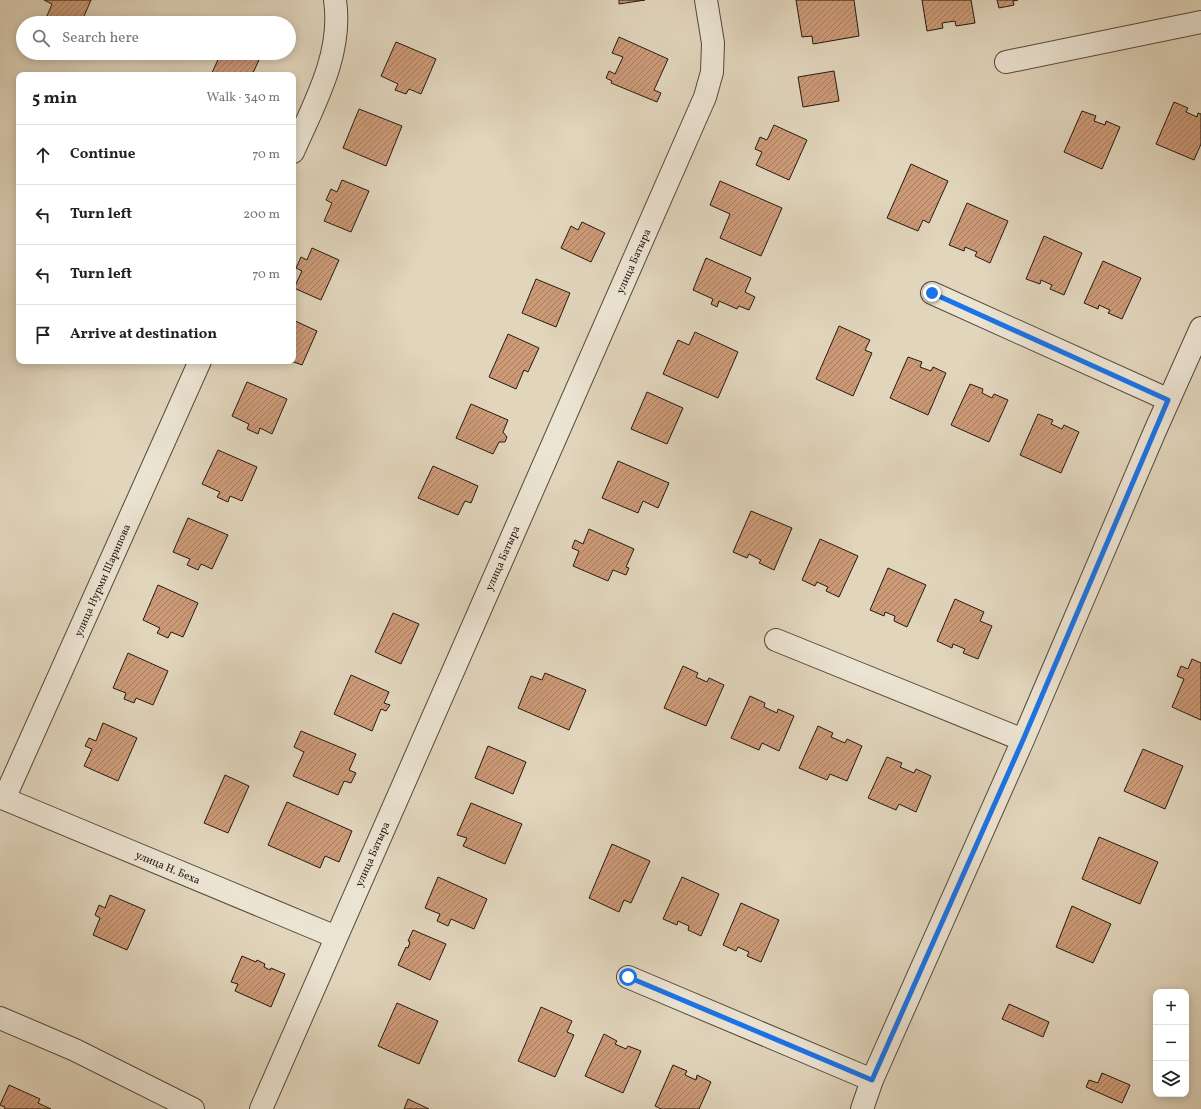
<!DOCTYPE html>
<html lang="en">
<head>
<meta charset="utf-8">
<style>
	body { margin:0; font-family:Vollkorn,serif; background:#f6f6f6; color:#222 }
	.controls { position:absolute; right:12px; bottom:12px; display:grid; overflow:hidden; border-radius:8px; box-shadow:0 2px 10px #0003 }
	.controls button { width:36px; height:36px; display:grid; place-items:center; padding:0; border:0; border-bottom:1px solid #e0e0e0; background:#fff; color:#222; font:20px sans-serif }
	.stop { position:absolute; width:12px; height:12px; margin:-9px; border:3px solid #1a73e8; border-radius:50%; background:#fff }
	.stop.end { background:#1a73e8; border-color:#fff; box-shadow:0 1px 4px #0008 }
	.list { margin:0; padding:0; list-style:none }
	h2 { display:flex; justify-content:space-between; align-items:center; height:52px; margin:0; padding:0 16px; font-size:17px }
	h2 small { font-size:13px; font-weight:400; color:#767676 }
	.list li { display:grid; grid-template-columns:26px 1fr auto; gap:12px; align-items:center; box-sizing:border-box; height:60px; padding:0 16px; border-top:1px solid #e0e0e0 }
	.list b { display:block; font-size:15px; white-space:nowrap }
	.list em { font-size:13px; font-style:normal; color:#767676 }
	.icon { flex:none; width:22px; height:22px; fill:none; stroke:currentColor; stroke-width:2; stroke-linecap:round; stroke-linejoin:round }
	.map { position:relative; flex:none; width:1201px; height:1109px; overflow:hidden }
	.search { position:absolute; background:#fff; box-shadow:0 2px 10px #0003; left:16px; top:16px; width:280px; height:44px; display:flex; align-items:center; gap:10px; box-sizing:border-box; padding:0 14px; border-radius:22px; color:#767676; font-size:15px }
	.panel { position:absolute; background:#fff; box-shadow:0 2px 10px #0003; left:16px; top:72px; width:280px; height:292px; border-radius:8px }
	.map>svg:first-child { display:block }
	.building { fill:url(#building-hatch); stroke:#251a0f }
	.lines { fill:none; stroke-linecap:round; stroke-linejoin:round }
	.minor-casing { stroke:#54493a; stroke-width:24 }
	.minor { stroke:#ece4d3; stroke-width:22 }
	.route { stroke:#1a73e8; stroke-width:5 }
	.labels { text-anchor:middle; stroke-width:4; stroke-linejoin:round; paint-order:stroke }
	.street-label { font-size:11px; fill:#251a0f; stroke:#ece4d3 }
</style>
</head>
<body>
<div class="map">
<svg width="1201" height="1109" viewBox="0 0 1201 1109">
	<defs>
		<pattern id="building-hatch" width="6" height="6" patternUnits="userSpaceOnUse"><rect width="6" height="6" fill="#cd9a78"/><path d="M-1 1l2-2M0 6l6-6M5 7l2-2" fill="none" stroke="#a67d61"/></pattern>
	</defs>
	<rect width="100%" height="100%" fill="#e1d5bc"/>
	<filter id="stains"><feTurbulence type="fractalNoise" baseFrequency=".005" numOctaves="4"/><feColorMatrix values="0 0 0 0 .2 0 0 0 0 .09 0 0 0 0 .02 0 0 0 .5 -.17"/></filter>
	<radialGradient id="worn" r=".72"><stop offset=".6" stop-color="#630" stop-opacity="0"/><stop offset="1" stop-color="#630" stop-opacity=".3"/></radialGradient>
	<!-- building -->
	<path class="building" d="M 44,0 L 91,0 L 81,23 L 44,23 L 52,4 Z
		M 619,0 L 645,0 L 619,4 Z
		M 796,0 L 854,0 L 859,36 L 813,44 L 812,36 L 802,37 Z
		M 922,0 L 971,0 L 975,23 L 956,26 L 955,21 L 942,23 L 943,28 L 927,31 Z
		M 997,0 L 1018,0 L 1013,1 L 1014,5 L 999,8 Z
		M 619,37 L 668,59 L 654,90 L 661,93 L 657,102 L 611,83 L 612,81 L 606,78 L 609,71 L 615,74 L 623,57 L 612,53 Z
		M 396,42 L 436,59 L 421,94 L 409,89 L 406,94 L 395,90 L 398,84 L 381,76 Z
		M 221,53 L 243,53 L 259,60 L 252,75 L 211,75 Z
		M 834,71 L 839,101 L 803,107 L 798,77 Z
		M 1174,102 L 1188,108 L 1186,112 L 1197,117 L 1198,113 L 1201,114 L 1201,144 L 1194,160 L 1156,144 Z
		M 359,109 L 402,126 L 386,166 L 343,148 Z
		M 1082,111 L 1096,116 L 1094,121 L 1105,125 L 1106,121 L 1120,127 L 1102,169 L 1064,152 Z
		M 774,125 L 807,140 L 789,180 L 756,165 L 762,152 L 755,149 L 760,137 L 767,140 Z
		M 911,164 L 948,181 L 929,223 L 923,220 L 918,231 L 887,218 Z
		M 342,180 L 369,191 L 351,232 L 324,221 L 332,203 L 326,200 L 331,189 L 337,192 Z
		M 720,181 L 782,208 L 761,256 L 720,238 L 730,214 L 710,205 Z
		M 967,203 L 1008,221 L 990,263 L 975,256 L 977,252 L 965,247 L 964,251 L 949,245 Z
		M 582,222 L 605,233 L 591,262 L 561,248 L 571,226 L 578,230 Z
		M 1044,236 L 1082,253 L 1064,295 L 1050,289 L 1052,285 L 1041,280 L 1040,284 L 1026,279 Z
		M 312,248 L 339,260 L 321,300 L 294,288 L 302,271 L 296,268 L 301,257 L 307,260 Z
		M 706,258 L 751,278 L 745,292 L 755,297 L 749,310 L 739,306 L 737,309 L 719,301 L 717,307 L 711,304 L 713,299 L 693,290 Z
		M 1103,261 L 1141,278 L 1122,319 L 1108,313 L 1110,310 L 1099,305 L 1098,309 L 1084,303 Z
		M 536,279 L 570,293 L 556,327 L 522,313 Z
		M 293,320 L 317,331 L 302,365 L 291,361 L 293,361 Z
		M 839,326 L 870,340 L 865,350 L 872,353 L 853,396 L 816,379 Z
		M 695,332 L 738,352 L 718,398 L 663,374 L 678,340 L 689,345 Z
		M 508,334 L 539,348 L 528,372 L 524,370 L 516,389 L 489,377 Z
		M 908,357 L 922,362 L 920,367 L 931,371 L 933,367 L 946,373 L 928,415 L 890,398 Z
		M 247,382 L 287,399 L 272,434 L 260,428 L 258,434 L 247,429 L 249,424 L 232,416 Z
		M 970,384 L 983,389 L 982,393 L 992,398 L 994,394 L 1008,400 L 989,442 L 951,425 Z
		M 647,392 L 683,408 L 667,444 L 631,429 Z
		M 471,404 L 508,420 L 503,432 L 507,437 L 505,442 L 499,442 L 493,454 L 456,438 Z
		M 1038,414 L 1053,420 L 1051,424 L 1062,429 L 1064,425 L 1079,432 L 1061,473 L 1020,455 Z
		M 218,450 L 257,467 L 242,501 L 230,496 L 228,502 L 217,497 L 220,492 L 202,484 Z
		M 618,461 L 669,483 L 658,508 L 643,501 L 638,513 L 602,498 Z
		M 433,466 L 478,486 L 471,503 L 465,501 L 458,515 L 418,498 Z
		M 751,511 L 792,528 L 774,570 L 759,563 L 761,560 L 749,554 L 747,558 L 733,552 Z
		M 188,518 L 228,535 L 212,569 L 201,564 L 198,570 L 187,565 L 190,559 L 173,552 Z
		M 589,529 L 634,549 L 626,567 L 629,568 L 626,575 L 613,570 L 608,581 L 573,566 L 579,551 L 572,548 L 575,540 L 583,544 Z
		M 820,539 L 858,556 L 839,597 L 826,591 L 828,587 L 817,582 L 815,586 L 802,580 Z
		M 888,568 L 926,585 L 907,627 L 894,621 L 895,616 L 885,612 L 884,616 L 870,610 Z
		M 158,585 L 198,603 L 183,637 L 171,632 L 168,638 L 157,633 L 160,628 L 143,620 Z
		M 955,599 L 984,612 L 980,621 L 992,626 L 978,659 L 963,653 L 965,649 L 953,644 L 952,648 L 937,641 Z
		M 393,613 L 419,624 L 401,664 L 375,652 Z
		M 128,653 L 168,671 L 153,705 L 136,698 L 134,703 L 124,699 L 126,693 L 113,688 Z
		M 1192,659 L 1201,663 L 1201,720 L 1172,707 L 1184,679 L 1177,676 L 1181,666 L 1188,669 Z
		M 683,666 L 698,673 L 696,677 L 707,682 L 709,678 L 724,685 L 706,726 L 664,708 Z
		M 545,673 L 586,690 L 569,730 L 518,708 L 531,676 L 542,680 Z
		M 351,675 L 389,692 L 384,703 L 390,705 L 386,711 L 381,709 L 372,731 L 334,714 Z
		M 750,696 L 765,703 L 764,707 L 777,713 L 778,709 L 794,716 L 779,751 L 762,743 L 759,750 L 731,738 Z
		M 103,723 L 137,738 L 118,781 L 84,766 L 92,749 L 85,746 L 89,738 L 96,741 Z
		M 818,726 L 833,733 L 831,737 L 845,743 L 847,739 L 862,746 L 847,781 L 830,774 L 827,780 L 799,768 Z
		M 301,731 L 356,754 L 349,770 L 356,773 L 351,783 L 344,781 L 338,795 L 293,776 L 304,752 L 294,747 Z
		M 488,746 L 526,762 L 513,794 L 475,778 Z
		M 1143,749 L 1183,766 L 1165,809 L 1124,791 Z
		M 887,757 L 902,763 L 900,767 L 914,773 L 916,769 L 931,776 L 916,812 L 899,804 L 896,810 L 868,798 Z
		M 225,775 L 249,786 L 228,833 L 204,823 Z
		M 287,802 L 352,831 L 339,862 L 325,856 L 320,868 L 268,845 Z
		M 471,803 L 522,824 L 505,864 L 463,846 L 467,838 L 457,835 Z
		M 1099,837 L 1158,862 L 1140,904 L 1082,879 Z
		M 612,844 L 650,861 L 631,903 L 624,900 L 619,912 L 589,898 Z
		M 438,877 L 487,899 L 474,929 L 451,919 L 448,926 L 437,921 L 440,914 L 425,908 Z
		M 682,877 L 719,894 L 701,936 L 688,930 L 689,926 L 678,921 L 677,925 L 663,919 Z
		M 110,895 L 145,910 L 127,950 L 93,935 L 100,918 L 95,915 L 99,905 L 105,908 Z
		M 741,903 L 779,920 L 761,962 L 747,956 L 749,952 L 738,947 L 736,951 L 723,945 Z
		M 1072,906 L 1111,924 L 1093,963 L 1056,947 Z
		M 413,930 L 446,944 L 430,980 L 398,965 L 406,947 L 408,948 L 410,942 L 408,941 Z
		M 242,956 L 256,962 L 257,960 L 265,964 L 264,967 L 270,970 L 271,968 L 285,974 L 271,1007 L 235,991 L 238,984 L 231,982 Z
		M 397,1003 L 438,1021 L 419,1064 L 378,1046 Z
		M 1009,1004 L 1049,1022 L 1043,1037 L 1002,1019 Z
		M 541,1007 L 572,1021 L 567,1032 L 574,1035 L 555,1077 L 518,1061 Z
		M 604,1034 L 617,1041 L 615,1044 L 626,1049 L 628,1046 L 641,1051 L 623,1093 L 585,1076 Z
		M 673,1065 L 687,1071 L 685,1075 L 696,1080 L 697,1075 L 711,1082 L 699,1109 L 661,1109 L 655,1106 Z
		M 1102,1073 L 1130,1085 L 1122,1103 L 1086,1087 L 1089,1080 L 1098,1083 Z
		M 9,1085 L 40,1099 L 38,1103 L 51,1109 L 4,1109 L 5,1107 L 0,1105 Z
		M 408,1099 L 429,1109 L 404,1109 Z"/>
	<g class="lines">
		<!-- minor casing -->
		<g class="minor-casing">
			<path id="minor" d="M 1006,62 L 1201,22
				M 293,152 C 314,104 343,54 335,0
				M 932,293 L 1169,400
				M 776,640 L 1023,740
				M 0,797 L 336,937
				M 4,799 L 200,361
				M 628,977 L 872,1080
				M 0,1018 L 75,1050 L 193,1109
				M 261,1109 L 705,97 L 712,72 L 713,43 L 706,0
				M 862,1109 L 872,1080 L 1023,740 L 1155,431 L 1201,328"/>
		</g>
		<!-- minor -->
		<use href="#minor" class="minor"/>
	</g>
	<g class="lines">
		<!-- route -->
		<path class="route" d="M 628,977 L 872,1080 L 1023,740 L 1168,400 L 932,293"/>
	</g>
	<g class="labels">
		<!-- street labels -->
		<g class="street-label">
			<text transform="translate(633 261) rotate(-66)" y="4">улица Батыра</text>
			<text transform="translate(502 558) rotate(-66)" y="4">улица Батыра</text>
			<text transform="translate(102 580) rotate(-66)" y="4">улица Нурми Шарипова</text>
			<text transform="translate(372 854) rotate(-66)" y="4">улица Батыра</text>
			<text transform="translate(168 867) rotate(23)" y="4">улица Н. Беха</text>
		</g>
	</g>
	<rect width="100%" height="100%" filter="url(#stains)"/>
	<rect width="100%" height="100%" fill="url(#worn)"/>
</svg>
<div class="controls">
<button>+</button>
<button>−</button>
<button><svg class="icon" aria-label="layers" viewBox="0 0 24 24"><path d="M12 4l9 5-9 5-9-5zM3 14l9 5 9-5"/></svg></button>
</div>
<div class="stop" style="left:628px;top:977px"></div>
<div class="stop end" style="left:932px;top:293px"></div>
<div class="search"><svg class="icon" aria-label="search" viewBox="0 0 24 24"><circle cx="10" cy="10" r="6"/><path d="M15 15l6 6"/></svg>Search here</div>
<section class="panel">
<h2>5 min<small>Walk · 340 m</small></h2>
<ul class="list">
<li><svg class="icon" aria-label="ahead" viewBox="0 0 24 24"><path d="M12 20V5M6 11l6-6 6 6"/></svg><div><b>Continue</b></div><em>70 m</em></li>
<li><svg class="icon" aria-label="left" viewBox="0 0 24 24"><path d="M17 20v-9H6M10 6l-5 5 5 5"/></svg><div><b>Turn left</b></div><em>200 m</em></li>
<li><svg class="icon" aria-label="left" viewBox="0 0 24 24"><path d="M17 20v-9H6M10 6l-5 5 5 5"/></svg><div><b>Turn left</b></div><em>70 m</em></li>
<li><svg class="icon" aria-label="arrive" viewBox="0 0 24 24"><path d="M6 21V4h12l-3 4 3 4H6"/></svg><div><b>Arrive at destination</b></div></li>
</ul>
</section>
</div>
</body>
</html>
